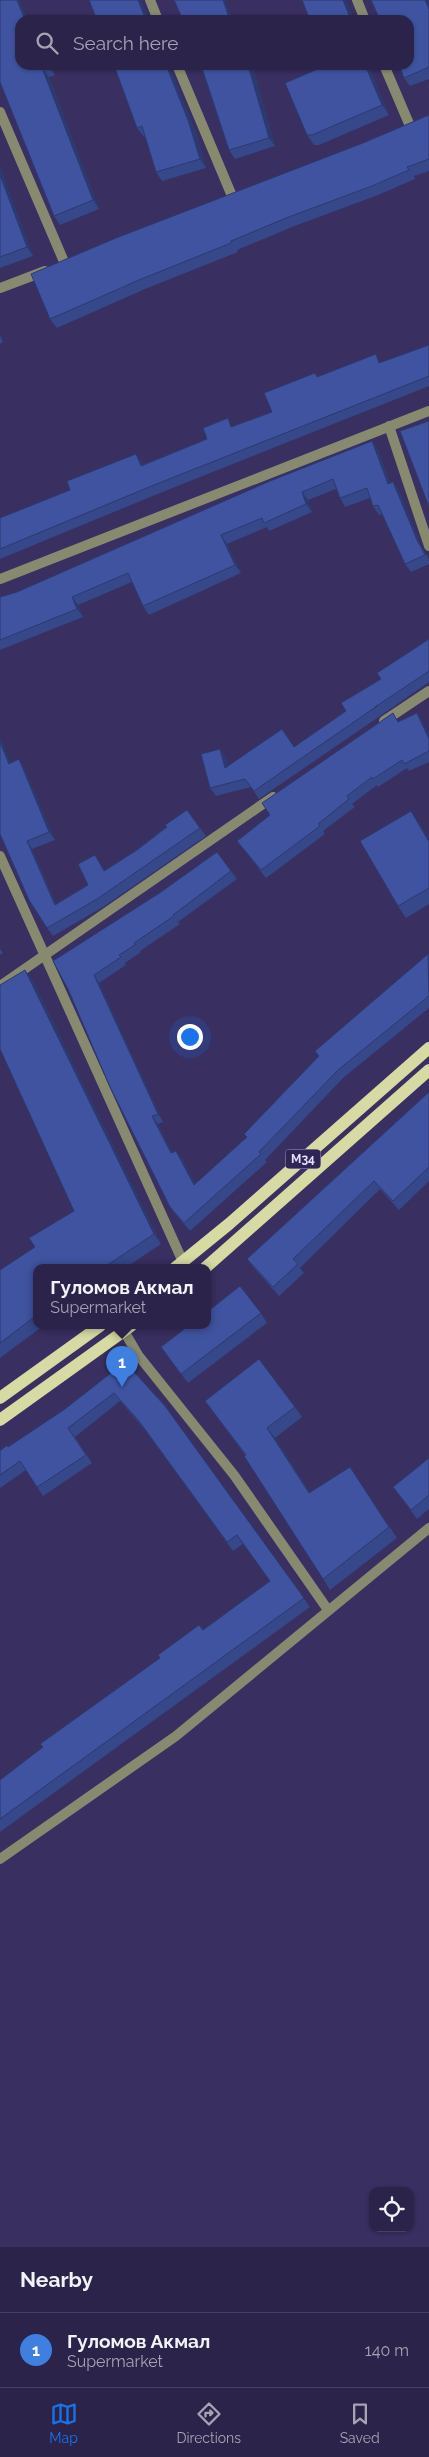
<!DOCTYPE html>
<html lang="en">
<head>
<meta charset="utf-8">
<style>
	body { margin:0; font-family:Raleway,sans-serif; background:#332b50; color:#f1f3f6 }
	.controls { position:absolute; right:15px; bottom:15px; display:grid; overflow:hidden; border-radius:10px; box-shadow:0 1px 4px #0004 }
	.controls button { width:45px; height:45px; display:grid; place-items:center; padding:0; border:0; border-bottom:1px solid #474061; background:#2b2349; color:#f1f3f6; font:25px sans-serif }
	.you { position:absolute; left:189px; top:1036px; width:18px; height:18px; margin:-12px; border:4px solid #fff; border-radius:50%; background:#1a73e8; box-shadow:0 0 0 8px #1a73e833 }
	.badge { display:grid; place-items:center; width:32px; height:32px; border-radius:50%; background:#1a73e8; color:#fff; font-size:16px; font-weight:700 }
	.pin { position:absolute; translate:-50% -41px; filter:drop-shadow(0 1px 2px #0008) }
	.pin::after { content:''; position:absolute; top:26px; width:18px; height:15px; background:inherit; clip-path:polygon(0 0,100% 0,50% 100%) }
	.popup { position:absolute; left:33px; top:1264px; width:178px; height:65px; box-sizing:border-box; display:grid; place-content:center; border-radius:10px; background:#2b2349; filter:drop-shadow(0 1px 4px #0005); font-size:16px; white-space:nowrap; color:#a6a4b4 }
	.popup b { font-size:19px; color:#f1f3f6 }
	.popup::after { content:''; position:absolute; left:50%; top:100%; margin-left:-10px; border:10px solid transparent; border-top-color:#2b2349 }
	.list { margin:0; padding:0; list-style:none }
	h2 { display:flex; justify-content:space-between; align-items:center; height:65px; margin:0; padding:0 20px; font-size:21px }
	h2 small { font-size:16px; font-weight:400; color:#a6a4b4 }
	.list li { display:grid; grid-template-columns:32px 1fr auto; gap:15px; align-items:center; box-sizing:border-box; height:75px; padding:0 20px; border-top:1px solid #474061 }
	.list b { display:block; font-size:19px; white-space:nowrap }
	.list p { margin:0; font-size:16px; white-space:nowrap; color:#a6a4b4 }
	.list em { font-size:16px; font-style:normal; color:#a6a4b4 }
	.icon { flex:none; width:28px; height:28px; fill:none; stroke:currentColor; stroke-width:2; stroke-linecap:round; stroke-linejoin:round }
	.map { position:relative; flex:none; width:429px; height:2247px; overflow:hidden }
	.search { position:absolute; background:#2b2349; box-shadow:0 1px 4px #0004; left:15px; right:15px; top:15px; height:55px; display:flex; align-items:center; gap:12px; box-sizing:border-box; padding:0 18px; border-radius:15px; color:#a6a4b4; font-size:19px }
	.sheet { height:140px; background:#2b2349 }
	nav { display:flex; justify-content:space-around; align-items:center; box-sizing:border-box; height:70px; border-top:1px solid #474061; background:#2b2349; font-size:14px; color:#a6a4b4 }
	nav a { display:grid; justify-items:center; gap:2px }
	nav .on { color:#1a73e8 }
	.map>svg:first-child { display:block }
	.lines { fill:none; stroke-linecap:round; stroke-linejoin:round }
	.street { stroke:#888a6f; stroke-width:10 }
	.primary { stroke:#d8daa3; stroke-width:12 }
	.wall { fill:#36478a }
	.shaded-wall { fill:#2c3a70 }
	.building { fill:#3f53a0; stroke:#2c3a70 }
	.labels { text-anchor:middle; stroke-width:5; stroke-linejoin:round; paint-order:stroke }
	.shield { fill:#2f2455; stroke:#aca6cb; stroke-width:1 }
	.shield-label { font-size:12px; font-weight:bold; fill:#e1defd }
</style>
</head>
<body>
<div class="map">
<svg width="429" height="2247" viewBox="0 0 429 2247">
	<rect width="100%" height="100%" fill="#392f61"/>
	<g class="lines">
		<!-- street -->
		<path class="street" d="M 150,0 L 158,20
			M 357,0 L 365,20
			M 177,65 L 232,196
			M 384,65 L 410,126
			M 0,112 L 65,264
			M 0,288 L 45,271
			M 389,426 L 429,546
			M 0,579 L 429,411
			M 384,721 L 429,691
			M 0,856 L 183,1262
			M 0,986 L 273,797
			M 124,1331 L 138,1355 L 234,1475 L 328,1610
			M 0,1859 L 176,1736 L 429,1528"/>
		<!-- primary -->
		<path class="primary" d="M 175,1268 L 229,1224 L 429,1048
			M 205,1268 L 429,1070
			M 0,1398 L 100,1326
			M 0,1420 L 131,1326"/>
	</g>
	<!-- wall -->
	<path class="wall" d="M 429,3 L 429,79 L 410,86 L 404,78 Z
		M 20,65 L 50,65 L 55,75 L 49,77 L 99,209 L 60,225 L 54,216 Z
		M 114,65 L 195,129 L 206,168 L 162,181 L 156,172 L 145,136 L 144,137 L 137,128 Z
		M 201,65 L 252,65 L 275,146 L 235,159 L 229,150 Z
		M 368,65 L 389,115 L 319,145 L 314,145 L 307,135 L 318,69 Z
		M 429,115 L 429,171 L 414,176 L 415,179 L 378,195 L 292,227 L 237,250 L 238,252 L 145,289 L 57,328 L 50,319 L 363,143 Z
		M 0,167 L 33,256 L 0,268 Z
		M 0,335 L 3,342 L 0,344 Z
		M 429,345 L 429,386 L 155,495 L 0,559 L 0,518 L 70,490 L 136,454 L 141,461 L 143,465 L 207,439 L 233,426 L 272,412 L 317,376 L 381,362 Z
		M 372,441 L 378,450 L 390,483 L 393,482 L 399,491 L 422,548 L 429,559 L 429,564 L 411,572 L 405,564 L 382,514 L 379,515 L 373,506 L 370,498 L 345,507 L 340,498 L 336,489 L 308,500 L 312,512 L 269,531 L 267,527 L 227,544 L 241,573 L 149,615 L 143,606 L 132,582 L 78,605 L 83,617 L 0,650 L 0,597 L 17,592 Z
		M 429,639 L 429,682 L 383,714 L 259,799 L 251,787 L 216,796 L 210,788 L 226,757 L 228,766 L 294,747 L 346,711 Z
		M 399,721 L 422,721 L 429,735 L 429,762 L 409,771 L 407,768 L 378,787 L 377,785 L 352,804 L 355,807 L 323,831 L 325,834 L 266,878 L 237,841 Z
		M 19,759 L 24,768 L 55,840 L 32,849 L 56,904 L 88,885 L 95,855 L 105,871 L 137,850 L 187,810 L 206,836 L 103,907 L 53,936 L 47,928 L 0,834 L 11,763 Z
		M 419,823 L 429,840 L 429,904 L 406,918 L 398,906 Z
		M 217,852 L 237,879 L 178,922 L 180,924 L 140,951 L 141,952 L 125,963 L 126,965 L 99,983 L 163,1122 L 158,1124 L 172,1153 L 182,1159 L 195,1184 L 247,1137 L 244,1134 L 319,1056 L 315,1051 L 429,954 L 429,1008 L 343,1078 L 265,1160 L 267,1162 L 190,1231 L 176,1215 L 170,1207 L 68,989 L 161,892 Z
		M 0,949 L 3,953 L 0,955 Z
		M 32,979 L 161,1244 L 125,1268 L 37,1268 L 37,1326 L 43,1326 L 0,1358 L 0,1270 L 35,1247 L 74,1211 Z
		M 429,1092 L 429,1181 L 399,1210 L 380,1189 L 300,1268 L 304,1273 L 279,1296 L 253,1267 L 247,1259 Z
		M 261,1313 L 267,1323 L 188,1383 L 161,1347 Z
		M 125,1362 L 165,1406 L 310,1607 L 0,1832 L 0,1780 L 270,1581 L 243,1544 L 233,1551 L 145,1430 L 120,1401 L 75,1437 L 92,1463 L 43,1496 L 26,1470 L 0,1488 L 0,1451 L 8,1447 L 65,1409 Z
		M 205,1401 L 295,1407 L 302,1417 L 275,1438 L 310,1493 L 357,1478 L 397,1538 L 330,1590 L 245,1455 Z
		M 429,1458 L 429,1509 L 417,1519 L 393,1487 Z"/>
	<!-- shaded-wall -->
	<path class="shaded-wall" d="M 17,0 L 20,0 L 27,20 L 25,20 Z
		M 138,0 L 141,0 L 149,20 L 146,20 Z
		M 223,0 L 225,0 L 233,20 L 230,20 Z
		M 343,0 L 346,0 L 354,20 L 351,20 Z
		M 425,0 L 428,0 L 429,3 L 429,9 Z
		M 48,65 L 50,65 L 55,75 L 48,66 Z
		M 166,65 L 169,65 L 195,129 L 206,168 L 200,159 Z
		M 248,65 L 252,65 L 275,146 L 269,138 Z
		M 365,65 L 368,65 L 389,115 L 382,105 Z
		M 42,68 L 49,77 L 99,209 L 93,200 Z
		M 0,167 L 33,256 L 27,247 L 0,175 Z
		M 372,441 L 378,450 L 393,493 L 388,484 Z
		M 136,454 L 141,461 L 146,474 L 141,466 Z
		M 393,482 L 399,491 L 422,548 L 429,560 L 417,540 Z
		M 302,492 L 308,500 L 312,512 L 306,504 Z
		M 221,535 L 227,544 L 241,573 L 235,565 Z
		M 72,597 L 78,605 L 83,617 L 77,609 Z
		M 417,713 L 422,721 L 429,735 L 429,739 Z
		M 0,736 L 15,772 L 9,764 L 0,742 Z
		M 220,749 L 226,757 L 231,776 L 225,768 Z
		M 19,759 L 24,768 L 55,840 L 49,832 Z
		M 411,811 L 419,823 L 429,840 L 429,842 Z
		M 27,841 L 32,849 L 60,913 L 55,905 Z
		M 95,855 L 101,864 L 110,880 L 104,871 Z
		M 25,970 L 32,979 L 161,1244 L 154,1234 Z
		M 94,975 L 99,983 L 163,1122 L 158,1114 Z
		M 152,1116 L 158,1124 L 177,1161 L 171,1153 Z
		M 176,1151 L 182,1159 L 200,1193 L 194,1185 Z
		M 267,1428 L 275,1438 L 316,1503 L 309,1493 Z"/>
	<!-- building -->
	<path class="building" d="M 0,0 L 17,0 L 25,20 L 20,20 L 20,65 L 48,65 L 48,66 L 42,68 L 93,200 L 54,216 L 0,82 Z
		M 89,0 L 138,0 L 146,20 L 97,20 Z
		M 174,0 L 223,0 L 230,20 L 183,20 Z
		M 302,0 L 343,0 L 351,20 L 299,20 L 299,18 L 308,15 Z
		M 371,0 L 425,0 L 429,9 L 429,67 L 404,78 L 399,65 L 409,65 L 409,20 L 380,20 Z
		M 114,65 L 166,65 L 188,120 L 200,159 L 156,172 L 142,126 L 137,128 Z
		M 201,65 L 248,65 L 269,138 L 229,150 Z
		M 317,65 L 365,65 L 382,105 L 312,135 L 307,135 L 285,83 L 318,69 Z
		M 429,115 L 429,159 L 407,167 L 409,170 L 372,186 L 286,218 L 231,241 L 231,243 L 139,280 L 50,319 L 31,274 L 116,238 L 363,143 Z
		M 0,175 L 27,247 L 0,257 Z
		M 429,345 L 429,376 L 149,487 L 0,549 L 0,518 L 70,490 L 67,481 L 136,454 L 141,466 L 207,439 L 203,428 L 228,418 L 231,427 L 272,412 L 264,393 L 315,373 L 317,377 L 376,354 L 379,363 Z
		M 429,421 L 429,507 L 400,431 Z
		M 372,441 L 388,484 L 393,482 L 417,540 L 425,555 L 405,564 L 378,505 L 373,506 L 367,488 L 340,498 L 333,479 L 302,492 L 306,504 L 264,523 L 262,518 L 221,535 L 235,565 L 143,606 L 128,573 L 72,597 L 77,609 L 0,640 L 0,597 L 17,592 L 270,481 Z
		M 429,639 L 429,671 L 375,707 L 377,706 L 254,791 L 245,779 L 210,788 L 201,754 L 220,749 L 225,768 L 282,729 L 294,747 L 346,711 L 341,703 L 381,679 L 377,673 Z
		M 393,713 L 398,722 L 417,713 L 429,739 L 429,751 L 404,764 L 402,760 L 373,779 L 372,777 L 347,796 L 349,799 L 318,824 L 320,826 L 261,870 L 237,841 L 270,815 L 262,803 Z
		M 0,742 L 9,764 L 19,759 L 49,832 L 27,841 L 55,905 L 88,885 L 78,864 L 95,855 L 104,871 L 137,850 L 167,827 L 165,825 L 187,810 L 200,828 L 97,899 L 47,928 L 29,900 L 0,834 Z
		M 411,811 L 429,842 L 429,888 L 398,906 L 360,841 Z
		M 217,852 L 231,871 L 173,915 L 174,916 L 134,943 L 135,945 L 119,955 L 121,957 L 94,975 L 158,1114 L 152,1116 L 171,1153 L 176,1151 L 194,1185 L 247,1137 L 244,1134 L 319,1056 L 315,1051 L 428,954 L 429,996 L 338,1070 L 259,1152 L 261,1154 L 184,1223 L 170,1207 L 110,1087 L 68,989 L 53,961 L 161,892 Z
		M 25,970 L 154,1234 L 103,1268 L 37,1268 L 37,1315 L 0,1343 L 0,1270 L 35,1247 L 29,1238 L 74,1211 L 0,1049 L 0,985 Z
		M 429,1092 L 429,1167 L 393,1201 L 374,1181 L 293,1259 L 298,1264 L 273,1287 L 247,1259 Z
		M 240,1286 L 261,1313 L 181,1374 L 161,1347 L 188,1326 L 207,1326 L 207,1312 Z
		M 259,1359 L 295,1407 L 267,1428 L 309,1493 L 350,1467 L 389,1527 L 323,1579 L 244,1456 L 246,1455 L 205,1401 Z
		M 125,1362 L 165,1406 L 304,1598 L 0,1819 L 0,1780 L 43,1747 L 40,1744 L 160,1658 L 158,1655 L 199,1625 L 203,1630 L 270,1581 L 237,1535 L 227,1542 L 139,1421 L 114,1393 L 68,1428 L 86,1455 L 37,1487 L 20,1461 L 0,1475 L 0,1451 L 7,1445 L 8,1447 L 65,1409 Z
		M 429,1458 L 429,1495 L 411,1510 L 393,1487 Z"/>
	<g class="labels">
		<!-- shield labels -->
		<rect class="shield" x="285.5" y="1149.5" width="35" height="19" rx="4"/>
		<g class="shield-label">
			<text x="303" y="1163">M34</text>
		</g>
	</g>
</svg>
<div class="controls">
<button><svg class="icon" aria-label="locate" viewBox="0 0 24 24"><circle cx="12" cy="12" r="6"/><path d="M12 2v4M12 18v4M2 12h4M18 12h4"/></svg></button>
</div>
<div class="you"></div>
<div class="pin badge" style="left:122px;top:1387px;background:#3f7fe0">1</div>
<div class="popup"><b>Гуломов Акмал</b>Supermarket</div>
<div class="search"><svg class="icon" aria-label="search" viewBox="0 0 24 24"><circle cx="10" cy="10" r="6"/><path d="M15 15l6 6"/></svg>Search here</div>
</div>
<section class="sheet">
<h2>Nearby<small></small></h2>
<ul class="list">
<li><span class="badge" style="background:#3f7fe0">1</span><div><b>Гуломов Акмал</b><p>Supermarket</p></div><em>140 m</em></li>
</ul>
</section>
<nav>
<a class="on"><svg class="icon" aria-label="map" viewBox="0 0 24 24"><path d="M3 6l6-2 6 2 6-2v14l-6 2-6-2-6 2zM9 4v14M15 6v14"/></svg>Map</a>
<a><svg class="icon" aria-label="directions" viewBox="0 0 24 24"><path d="M12 3l9 9-9 9-9-9zM9 14v-3h6M13 9l2 2-2 2"/></svg>Directions</a>
<a><svg class="icon" aria-label="saved" viewBox="0 0 24 24"><path d="M7 4h10v16l-5-4-5 4z"/></svg>Saved</a>
</nav>
</body>
</html>
